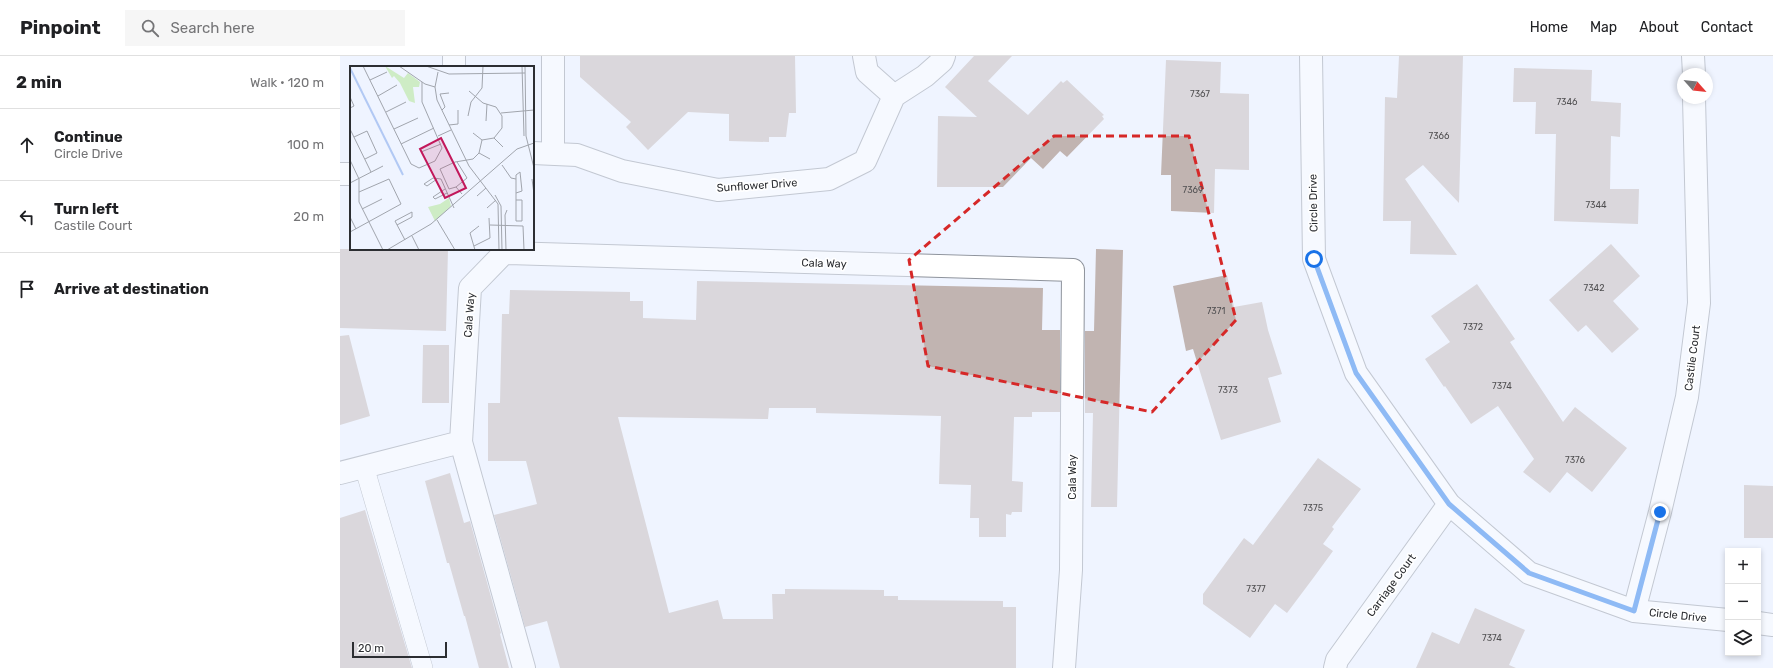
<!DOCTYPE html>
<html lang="en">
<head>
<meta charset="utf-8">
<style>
	body { margin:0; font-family:Rubik,sans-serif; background:#f6f6f6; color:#202124 }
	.controls { position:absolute; right:12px; bottom:12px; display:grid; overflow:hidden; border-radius:0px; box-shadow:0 2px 6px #0003 }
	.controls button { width:36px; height:36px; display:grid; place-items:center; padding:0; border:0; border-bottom:1px solid #e0e0e0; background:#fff; color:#202124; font:20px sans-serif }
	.compass { position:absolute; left:1337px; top:12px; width:36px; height:36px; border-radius:50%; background:#fff; box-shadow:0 2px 6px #0003; rotate:117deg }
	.scale { position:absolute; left:12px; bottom:10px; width:95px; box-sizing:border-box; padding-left:4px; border:2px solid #2c2e32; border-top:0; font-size:11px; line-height:14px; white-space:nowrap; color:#2c2e32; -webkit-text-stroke:3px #fff; paint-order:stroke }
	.stop { position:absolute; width:12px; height:12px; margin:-9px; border:3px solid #1a73e8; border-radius:50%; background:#fff }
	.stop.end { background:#1a73e8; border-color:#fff; box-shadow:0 1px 4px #0008 }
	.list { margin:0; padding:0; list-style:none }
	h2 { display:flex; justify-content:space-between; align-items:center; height:52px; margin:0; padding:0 16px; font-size:17px }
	h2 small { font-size:13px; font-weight:400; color:#757577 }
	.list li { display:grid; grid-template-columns:26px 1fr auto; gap:12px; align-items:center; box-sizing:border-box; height:72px; padding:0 16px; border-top:1px solid #e0e0e0 }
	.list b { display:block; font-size:15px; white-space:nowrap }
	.list p { margin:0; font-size:13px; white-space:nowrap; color:#757577 }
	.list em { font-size:13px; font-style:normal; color:#757577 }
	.icon { flex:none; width:22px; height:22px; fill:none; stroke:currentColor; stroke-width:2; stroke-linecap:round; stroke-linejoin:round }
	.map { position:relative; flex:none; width:1433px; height:612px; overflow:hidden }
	header { display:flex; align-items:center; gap:24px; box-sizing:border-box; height:56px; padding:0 20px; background:#fff; border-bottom:1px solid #e0e0e0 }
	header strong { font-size:19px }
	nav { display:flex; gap:22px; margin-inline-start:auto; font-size:14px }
	.search { width:280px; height:36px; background:#f6f6f6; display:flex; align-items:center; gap:10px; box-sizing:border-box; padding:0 14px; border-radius:0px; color:#757577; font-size:15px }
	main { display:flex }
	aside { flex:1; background:#fff }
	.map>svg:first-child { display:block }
	.building { fill:#c1b4b1 }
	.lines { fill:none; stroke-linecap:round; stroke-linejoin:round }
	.service-casing { stroke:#8e939c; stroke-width:20 }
	.minor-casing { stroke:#8e939c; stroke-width:24 }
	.service { stroke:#fff; stroke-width:19 }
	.minor { stroke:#fff; stroke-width:22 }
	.route { stroke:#1a73e8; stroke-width:5 }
	.marked { fill:none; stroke:#d62828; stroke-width:3; stroke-dasharray:8 5; stroke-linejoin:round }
	.labels { text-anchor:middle; stroke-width:3.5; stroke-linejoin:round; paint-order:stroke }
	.number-label { font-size:9px; fill:#515052 }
	.street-label { font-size:11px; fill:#2c2e32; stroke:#fff }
	.inset-river { fill:none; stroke:#b2c9f4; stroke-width:2 }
	.inset-road { fill:none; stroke:#a1a5ad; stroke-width:1 }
	.view { fill:#c2185b; fill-opacity:0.15; stroke:#c2185b; stroke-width:2 }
	.inset-edge { fill:none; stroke:#2c2e32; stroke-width:2 }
</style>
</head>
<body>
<header>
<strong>Pinpoint</strong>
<div class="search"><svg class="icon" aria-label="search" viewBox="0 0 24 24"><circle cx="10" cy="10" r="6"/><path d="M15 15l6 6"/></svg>Search here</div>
<nav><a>Home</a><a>Map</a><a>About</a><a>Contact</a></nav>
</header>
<main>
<aside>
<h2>2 min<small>Walk · 120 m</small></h2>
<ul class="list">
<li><svg class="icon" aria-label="ahead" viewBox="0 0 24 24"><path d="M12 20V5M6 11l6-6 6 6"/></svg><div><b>Continue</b><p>Circle Drive</p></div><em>100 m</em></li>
<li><svg class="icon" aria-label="left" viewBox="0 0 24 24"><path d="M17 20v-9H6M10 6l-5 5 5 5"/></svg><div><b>Turn left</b><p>Castile Court</p></div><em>20 m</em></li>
<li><svg class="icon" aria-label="arrive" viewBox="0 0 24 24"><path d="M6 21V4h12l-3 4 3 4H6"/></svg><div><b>Arrive at destination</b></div></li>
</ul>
</aside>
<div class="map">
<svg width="1433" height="612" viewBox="0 0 1433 612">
	<rect width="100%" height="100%" fill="#eff4ff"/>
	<!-- building -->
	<path class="building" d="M 240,0 L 455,0 L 456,57 L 449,57 L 446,81 L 429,81 L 429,86 L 389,85 L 389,58 L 348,56 L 308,94 L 286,71 L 291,66 L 240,21 Z
		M 634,0 L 672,0 L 648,25 L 688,59 L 721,25 L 723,27 L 727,24 L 764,59 L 762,60 L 764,63 L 727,101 L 720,95 L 703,113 L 691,102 L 663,131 L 597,131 L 598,60 L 637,61 L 605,31 Z
		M 1059,0 L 1123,0 L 1119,147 L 1083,109 L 1065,123 L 1117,199 L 1070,198 L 1071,165 L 1043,165 L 1045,41 L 1057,42 Z
		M 826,4 L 881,6 L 880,37 L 909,38 L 909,114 L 875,113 L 874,157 L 831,155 L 831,119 L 821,119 Z
		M 1174,12 L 1252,14 L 1251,45 L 1281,47 L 1280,81 L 1271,80 L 1270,133 L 1299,133 L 1298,168 L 1214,165 L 1216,78 L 1195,78 L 1196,46 L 1173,46 Z
		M 1271,188 L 1300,220 L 1273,245 L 1299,273 L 1272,297 L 1246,269 L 1238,276 L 1209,244 Z
		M 0,193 L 108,193 L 106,275 L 0,272 Z
		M 756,193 L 783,194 L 777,451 L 751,451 L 753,357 L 745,357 L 745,275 L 754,275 Z
		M 887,219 L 894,251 L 922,246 L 928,274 L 942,318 L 928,322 L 941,366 L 881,384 L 853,293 L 846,295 L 833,230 Z
		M 357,225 L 703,232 L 702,274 L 720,274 L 720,356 L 692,356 L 692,361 L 674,361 L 672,425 L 683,426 L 682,456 L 672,456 L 671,459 L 666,458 L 666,481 L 639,481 L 639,462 L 630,462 L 631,429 L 599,428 L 601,360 L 476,357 L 476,352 L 429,352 L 428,363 L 278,361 L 329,557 L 378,544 L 383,563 L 433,563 L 432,538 L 445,538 L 445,533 L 544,534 L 544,540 L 558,540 L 558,544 L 663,545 L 663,551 L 676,551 L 676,612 L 220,612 L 207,565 L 185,571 L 154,459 L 197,448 L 186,405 L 148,405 L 148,347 L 160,347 L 162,258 L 169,258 L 170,234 L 290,236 L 290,245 L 303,245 L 303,262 L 356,264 Z
		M 1137,228 L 1175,283 L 1170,286 L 1223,366 L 1235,351 L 1287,392 L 1252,436 L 1227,416 L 1210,437 L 1183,416 L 1194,403 L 1158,350 L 1131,368 L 1105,330 L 1104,331 L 1085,303 L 1110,286 L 1091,260 Z
		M 9,279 L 30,360 L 0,369 L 0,280 Z
		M 83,289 L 109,289 L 109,347 L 82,347 Z
		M 978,402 L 1021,433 L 992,471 L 994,473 L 983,488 L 993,495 L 974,521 L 947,557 L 935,548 L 910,582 L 863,548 L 863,538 L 904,482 L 913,489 Z
		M 110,417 L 124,467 L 130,465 L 161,577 L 160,578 L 169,612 L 139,612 L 125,560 L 124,560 L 109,507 L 107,507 L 85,425 Z
		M 1404,429 L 1433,430 L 1433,482 L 1404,482 Z
		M 25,454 L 72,612 L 0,612 L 0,462 Z
		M 1135,552 L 1185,574 L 1169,609 L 1176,612 L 1076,612 L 1092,576 L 1119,588 Z"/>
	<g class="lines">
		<!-- service casing -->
		<g class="service-casing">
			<path id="service" d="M 24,410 L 83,612"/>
		</g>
		<!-- minor casing -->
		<g class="minor-casing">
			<path id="minor" d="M 114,0 L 114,11
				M 213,0 L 213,98
				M 524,0 L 527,16 L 554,40
				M 971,0 L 974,203 L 1016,317 L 1109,448 L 1189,517 L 1294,555 L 1388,564
				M 1353,0 L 1354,18
				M 193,97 L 237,99 L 282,115 L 378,134 L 489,123 L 525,105 L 554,40 L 585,20 L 602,5 L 604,0
				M 0,118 L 11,118
				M 121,386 L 184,612
				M 0,417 L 121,386 L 130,232 L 164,197 L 733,214 L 731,514 L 724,612
				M 1294,555 L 1320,456 L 1347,341 L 1359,247 L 1354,42
				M 1418,567 L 1433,569
				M 995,612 L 997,604 L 1109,448"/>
		</g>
		<!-- service -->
		<use href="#service" class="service"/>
		<!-- minor -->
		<use href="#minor" class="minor"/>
	</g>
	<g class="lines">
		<!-- route -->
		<path class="route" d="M 974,203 L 1016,317 L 1109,448 L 1189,517 L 1294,555 L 1320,456"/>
	</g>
	<!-- marked area -->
	<path d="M0 0H1433V612H0ZM 714,80 L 849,80 L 896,264 L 812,356 L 588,310 L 569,204 Z" fill="#eff4ff" fill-opacity=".55" fill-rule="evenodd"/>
	<path class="marked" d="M 714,80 L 849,80 L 896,264 L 812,356 L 588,310 L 569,204 Z"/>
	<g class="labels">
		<!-- number labels -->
		<g class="number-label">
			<text x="860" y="41">7367</text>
			<text x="1227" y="49">7346</text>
			<text x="1099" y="83">7366</text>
			<text x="853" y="137">7369</text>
			<text x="1256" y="152">7344</text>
			<text x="1254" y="235">7342</text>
			<text x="876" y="258">7371</text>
			<text x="1133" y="274">7372</text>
			<text x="1162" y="333">7374</text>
			<text x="888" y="337">7373</text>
			<text x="1235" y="407">7376</text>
			<text x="973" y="455">7375</text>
			<text x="916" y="536">7377</text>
			<text x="1152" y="585">7374</text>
		</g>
		<!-- street labels -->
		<g class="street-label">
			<text transform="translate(417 129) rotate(-4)" y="4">Sunflower Drive</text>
			<text transform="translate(973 147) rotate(-91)" y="4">Circle Drive</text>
			<text transform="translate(484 207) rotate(2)" y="4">Cala Way</text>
			<text transform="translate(129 259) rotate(-86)" y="4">Cala Way</text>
			<text transform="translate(1352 302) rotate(-83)" y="4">Castile Court</text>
			<text transform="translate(732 421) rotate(-90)" y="4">Cala Way</text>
			<text transform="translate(1051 529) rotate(-54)" y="4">Carriage Court</text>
			<text transform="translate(1338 559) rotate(6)" y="4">Circle Drive</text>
		</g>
	</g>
	<!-- overview -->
	<g transform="translate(10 10)">
		<rect width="184" height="184" fill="#eff4ff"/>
		<path d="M 35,0 L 54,12 L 58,7 L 70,16 L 69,21 L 63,21 L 65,37 L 59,35 L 50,17 L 44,10 L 42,12 ZM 99,132 L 101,140 L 85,155 L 78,141 L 90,138 Z" fill="#ceecc5"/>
		<path class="inset-river" d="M 0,2 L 53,109"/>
		<path class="inset-road" d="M 13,0 L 61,98 L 69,102 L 85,95 L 92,82 L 72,36 L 72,16M 49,0 L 75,18 L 85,21M 76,0 L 99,8 L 175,7M 172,0 L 174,70M 175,0 L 176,70 L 184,102M 88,6 L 85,21 L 87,34 L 119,100 L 148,138 L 149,184M 20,14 L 37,6M 119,25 L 133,37 L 146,41 L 152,50 L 152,62 L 144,72 L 132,74 L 123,67M 28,30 L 47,19M 0,31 L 4,40 L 0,42M 92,44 L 95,41 L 90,28 L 99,27M 36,46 L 56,36M 151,47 L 184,44M 118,50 L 121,36 L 132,22 L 133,0M 136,55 L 137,38M 99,59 L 108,58 L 108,44M 0,63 L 21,106M 44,63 L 68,52M 88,70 L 101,64M 4,71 L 17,65 L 27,87 L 15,93M 144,72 L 153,81M 51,78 L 84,62M 71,86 L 91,78M 129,87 L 140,93M 0,94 L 9,113 L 9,136 L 33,184M 152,99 L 161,112 L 166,113M 87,113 L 77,120 L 74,118 L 83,112 L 91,113 L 104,142M 182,113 L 184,128M 0,117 L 33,100M 106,121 L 117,112 L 107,96M 95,123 L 83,131 L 85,133 L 97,127M 166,127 L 172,125 L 170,106 L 166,109 L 166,155 L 172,155 L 172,134 L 166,134M 112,128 L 106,121 L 99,123 L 90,103 L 105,96 L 123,93 L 129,87 L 132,74M 145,129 L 151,140 L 152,184M 127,130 L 136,122M 137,142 L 146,134M 12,143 L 32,133M 0,151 L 6,163M 87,154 L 105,184M 47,159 L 62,151 L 62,146 L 45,155 L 55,174M 140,159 L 173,160 L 174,184M 0,166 L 51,138 L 39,113 L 9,126M 62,170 L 69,184M 124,180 L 140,172 L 139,152M 37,184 L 81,158 L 167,83 L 184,77M 125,184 L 120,167 L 129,160M 156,184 L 155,149 L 157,144"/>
		<path class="view" d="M 91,72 L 116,122 L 95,132 L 70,83 Z"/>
		<rect width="184" height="184" class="inset-edge"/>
	</g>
</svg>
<div class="controls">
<button>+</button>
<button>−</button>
<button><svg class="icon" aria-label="layers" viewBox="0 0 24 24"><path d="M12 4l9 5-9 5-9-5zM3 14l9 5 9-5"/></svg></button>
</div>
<svg class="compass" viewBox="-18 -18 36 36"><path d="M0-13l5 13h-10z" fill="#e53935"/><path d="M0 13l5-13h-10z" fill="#757577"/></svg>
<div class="scale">20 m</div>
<div class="stop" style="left:974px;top:203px"></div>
<div class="stop end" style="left:1320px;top:456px"></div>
</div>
</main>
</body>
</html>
